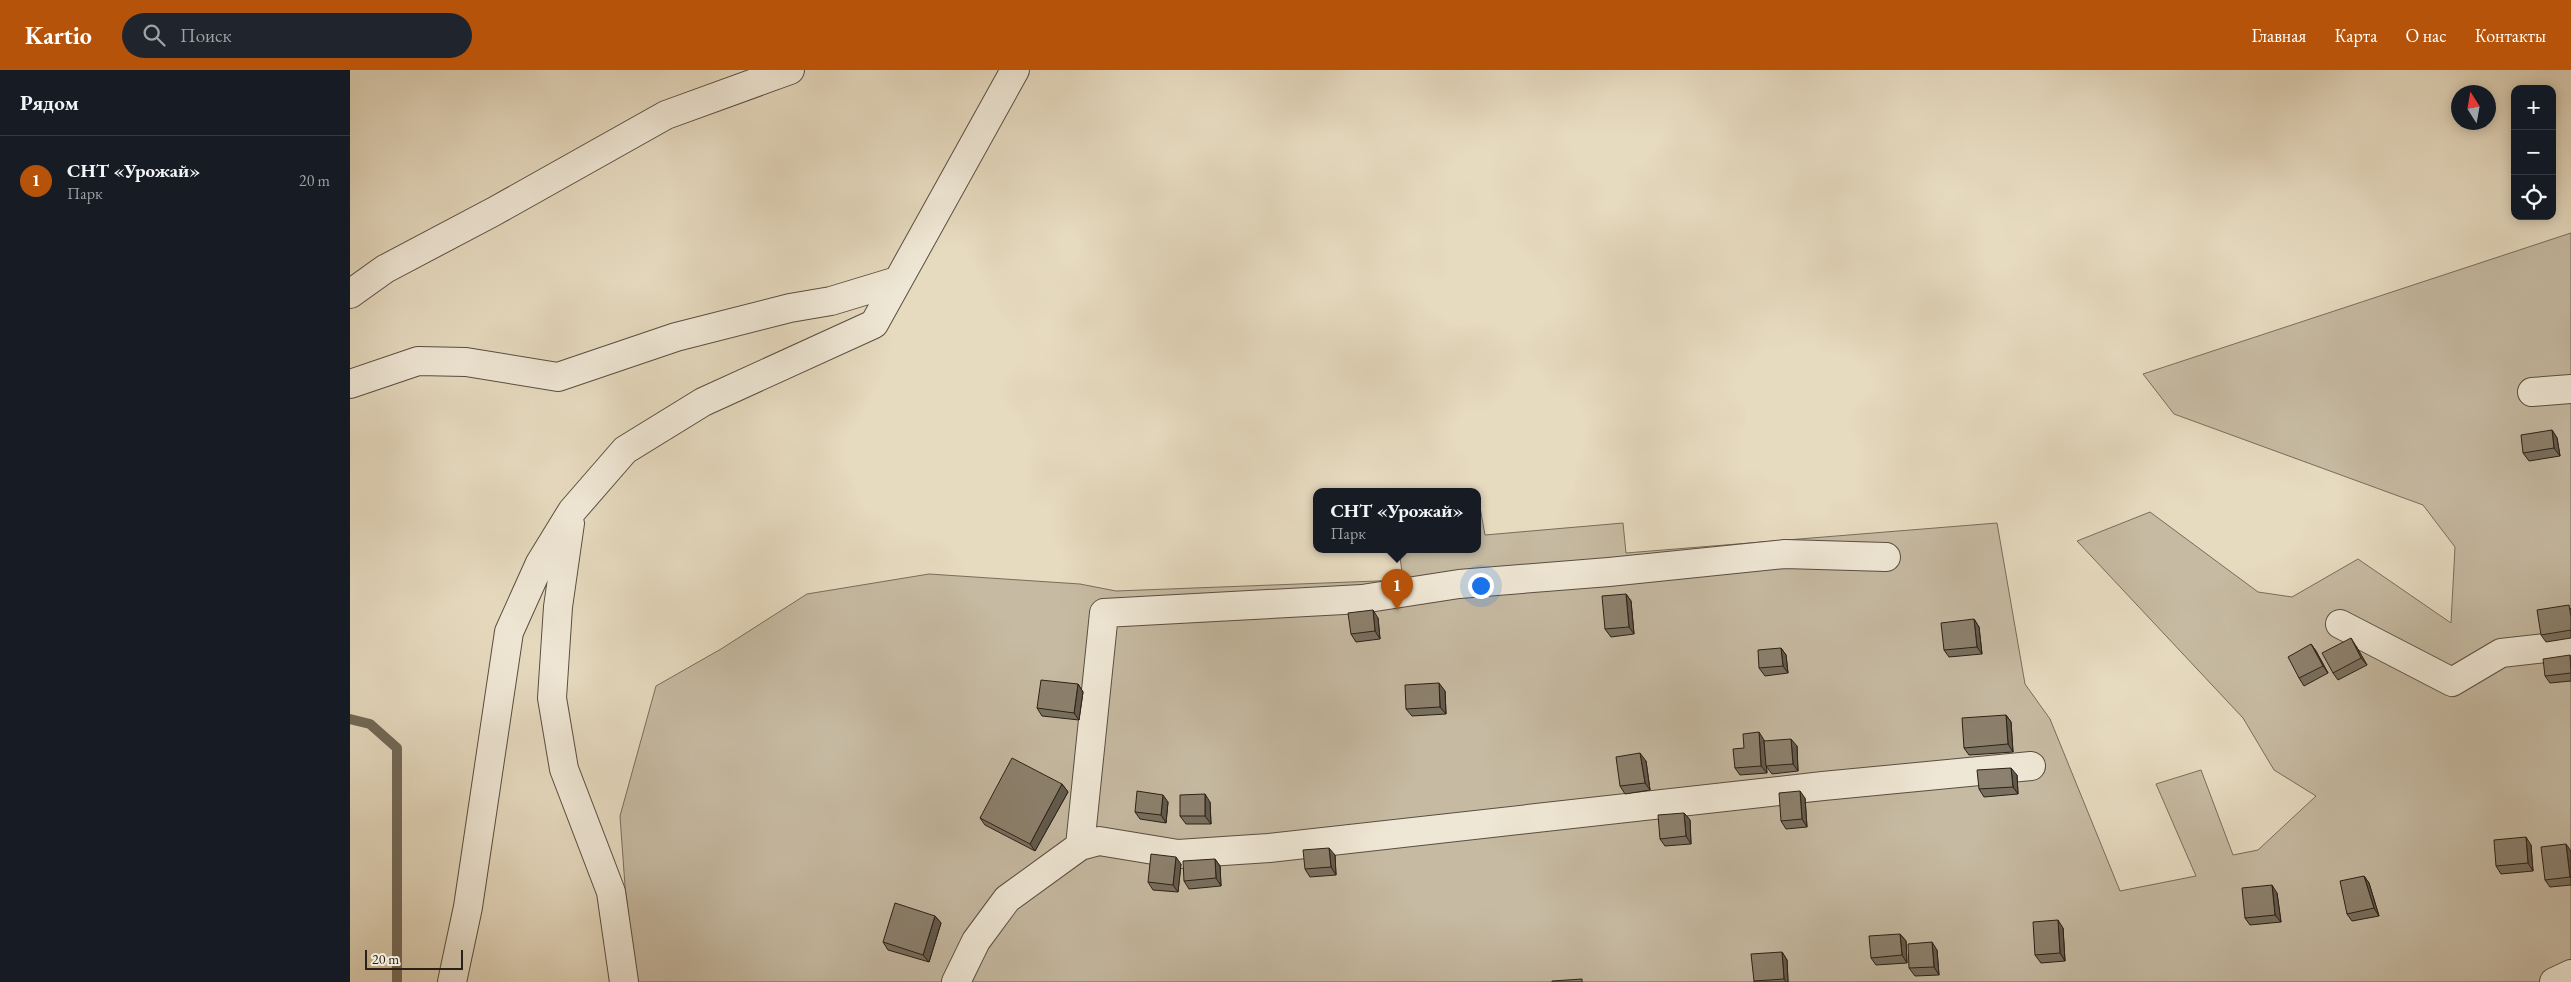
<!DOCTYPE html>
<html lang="ru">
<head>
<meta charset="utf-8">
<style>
	body { margin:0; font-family:"EB Garamond",serif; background:#20242c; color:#f1f3f6 }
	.controls { position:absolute; right:15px; top:15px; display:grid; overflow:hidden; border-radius:10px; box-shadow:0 2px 12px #0003 }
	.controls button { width:45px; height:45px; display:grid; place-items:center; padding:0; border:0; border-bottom:1px solid #363941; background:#171b24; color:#f1f3f6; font:25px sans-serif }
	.compass { position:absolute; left:2101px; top:15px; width:45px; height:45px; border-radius:50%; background:#171b24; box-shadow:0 2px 12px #0003; rotate:349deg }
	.scale { position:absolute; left:15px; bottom:12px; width:98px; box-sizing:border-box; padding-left:5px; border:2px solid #2a2016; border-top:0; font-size:14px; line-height:18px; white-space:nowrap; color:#2a2016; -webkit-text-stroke:4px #efe7d5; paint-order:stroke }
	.you { position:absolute; left:1130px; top:515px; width:18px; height:18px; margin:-12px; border:4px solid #fff; border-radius:50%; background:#1a73e8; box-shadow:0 0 0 8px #1a73e833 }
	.badge { display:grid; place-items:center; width:32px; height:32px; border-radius:50%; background:#b45309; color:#fff; font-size:16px; font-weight:700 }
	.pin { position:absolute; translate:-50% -41px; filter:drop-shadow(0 1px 2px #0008) }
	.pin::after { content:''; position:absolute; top:26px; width:18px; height:15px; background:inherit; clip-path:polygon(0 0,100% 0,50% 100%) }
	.popup { position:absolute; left:963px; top:418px; width:168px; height:65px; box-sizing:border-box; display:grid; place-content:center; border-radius:10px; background:#171b24; filter:drop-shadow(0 1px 4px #0005); font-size:16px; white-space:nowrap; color:#9ea1a6 }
	.popup b { font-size:19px; color:#f1f3f6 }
	.popup::after { content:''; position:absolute; left:50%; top:100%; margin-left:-10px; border:10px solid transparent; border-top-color:#171b24 }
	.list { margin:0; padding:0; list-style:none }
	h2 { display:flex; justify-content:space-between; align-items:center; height:65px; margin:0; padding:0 20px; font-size:21px }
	h2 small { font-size:16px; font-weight:400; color:#9ea1a6 }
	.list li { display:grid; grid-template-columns:32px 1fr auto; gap:15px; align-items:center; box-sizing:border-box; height:90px; padding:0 20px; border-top:1px solid #363941 }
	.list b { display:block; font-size:19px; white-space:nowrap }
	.list p { margin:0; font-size:16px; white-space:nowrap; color:#9ea1a6 }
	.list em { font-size:16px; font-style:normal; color:#9ea1a6 }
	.icon { flex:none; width:28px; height:28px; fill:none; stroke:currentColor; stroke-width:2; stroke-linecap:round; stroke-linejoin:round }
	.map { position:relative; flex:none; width:2221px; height:912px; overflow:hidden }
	header { display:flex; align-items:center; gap:30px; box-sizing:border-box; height:70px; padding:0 25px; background:#b45309; color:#fff }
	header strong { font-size:24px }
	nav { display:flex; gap:28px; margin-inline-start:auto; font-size:18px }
	.search { width:350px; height:45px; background:#20242c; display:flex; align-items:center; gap:12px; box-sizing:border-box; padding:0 18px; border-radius:28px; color:#9ea1a6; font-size:19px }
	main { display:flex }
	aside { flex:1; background:#171b24 }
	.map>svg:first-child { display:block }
	.green { fill:#c6baa2; stroke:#786d5c }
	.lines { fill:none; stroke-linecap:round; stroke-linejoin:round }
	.stream { stroke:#746a59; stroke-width:10 }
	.minor-casing { stroke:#594e40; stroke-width:30 }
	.minor { stroke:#efe7d5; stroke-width:28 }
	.wall { fill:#786f5f; stroke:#2a2016 }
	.shaded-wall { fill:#625a4d; stroke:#2a2016 }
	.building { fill:#8c816e; stroke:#2a2016 }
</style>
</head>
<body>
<header>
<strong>Kartio</strong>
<div class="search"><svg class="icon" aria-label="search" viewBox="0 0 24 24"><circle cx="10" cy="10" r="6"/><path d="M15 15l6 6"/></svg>Поиск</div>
<nav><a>Главная</a><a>Карта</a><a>О нас</a><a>Контакты</a></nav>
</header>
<main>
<aside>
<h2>Рядом<small></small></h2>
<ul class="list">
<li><span class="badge">1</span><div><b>СНТ «Урожай»</b><p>Парк</p></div><em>20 m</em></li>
</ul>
</aside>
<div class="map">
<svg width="2221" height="912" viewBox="0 0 2221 912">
	<rect width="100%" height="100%" fill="#e6dabf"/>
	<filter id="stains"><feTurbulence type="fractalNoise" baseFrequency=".004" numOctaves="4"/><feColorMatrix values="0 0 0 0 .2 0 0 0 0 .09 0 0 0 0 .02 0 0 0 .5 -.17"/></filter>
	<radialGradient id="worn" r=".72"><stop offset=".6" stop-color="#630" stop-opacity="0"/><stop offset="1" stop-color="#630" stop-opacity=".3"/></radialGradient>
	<!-- green -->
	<path class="green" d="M 2221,163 L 2221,912 L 279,912 L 286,909 L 275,816 L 270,746 L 306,616 L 371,579 L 457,524 L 579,504 L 730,514 L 766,521 L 1053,510 L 1049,479 L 1127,479 L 1127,437 L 1130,437 L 1135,465 L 1273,453 L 1276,483 L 1647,453 L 1675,614 L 1700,649 L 1770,821 L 1846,806 L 1806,714 L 1851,700 L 1883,785 L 1908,780 L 1966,726 L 1924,700 L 1893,648 L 1727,471 L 1800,442 L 1908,522 L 1942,527 L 2008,489 L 2101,553 L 2105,477 L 2073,435 L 1824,344 L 1793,304 Z"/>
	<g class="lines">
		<!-- stream -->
		<path class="stream" d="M 0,649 L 20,654 L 47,678 L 47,912"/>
		<!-- minor casing -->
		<g class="minor-casing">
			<path id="minor" d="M 0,224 L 35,199 L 143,142 L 316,45 L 440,0
				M 0,314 L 68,291 L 116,292 L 208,307 L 326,267 L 440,238 L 481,231 L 547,211
				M 2182,322 L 2221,319
				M 220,453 L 208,537 L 202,628 L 214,699 L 261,822 L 274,912
				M 1990,554 L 2102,612 L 2151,583 L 2221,575
				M 730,776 L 749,771 L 828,784 L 919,778 L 1473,716 L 1681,696
				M 102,912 L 118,837 L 159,562 L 190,493 L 222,441 L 275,380 L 353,332 L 524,254 L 665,0
				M 606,912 L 626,871 L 657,829 L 730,776 L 754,543 L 1012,529 L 1109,514 L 1259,502 L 1435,484 L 1536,487
				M 2204,912 L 2221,904"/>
		</g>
		<!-- minor -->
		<use href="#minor" class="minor"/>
	</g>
	<!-- wall -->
	<path class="wall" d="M 2202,360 L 2207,368 L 2210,386 L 2179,391 L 2173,383 Z
		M 1276,524 L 1281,531 L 1284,564 L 1261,567 L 1255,559 Z
		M 2221,538 L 2221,568 L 2196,572 L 2191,565 Z
		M 1028,548 L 1030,569 L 1006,572 L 1001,564 Z
		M 1624,549 L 1629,557 L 1632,584 L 1599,587 L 1594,580 Z
		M 1961,574 L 1966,581 L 1978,603 L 1954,616 L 1949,608 Z
		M 2006,576 L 2017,595 L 1988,610 L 1983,603 Z
		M 1431,578 L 1436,585 L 1438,603 L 1415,606 L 1409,598 Z
		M 2220,585 L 2221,587 L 2221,611 L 2200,613 L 2195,606 Z
		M 728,614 L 733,622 L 729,650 L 692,646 L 687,638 Z
		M 1095,621 L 1096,644 L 1062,646 L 1056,639 Z
		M 1656,645 L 1661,652 L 1663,682 L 1619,685 L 1614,678 Z
		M 1414,670 L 1417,703 L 1390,705 L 1385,698 L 1394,678 Z
		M 1447,676 L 1448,701 L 1422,704 L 1416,696 Z
		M 1296,691 L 1300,720 L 1275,724 L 1270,716 Z
		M 1667,705 L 1668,724 L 1634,727 L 1629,719 Z
		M 712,714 L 718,722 L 685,781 L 635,755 L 630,748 Z
		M 1455,728 L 1457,757 L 1436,759 L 1431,751 Z
		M 818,732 L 816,753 L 790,749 L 785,742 Z
		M 860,732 L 861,754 L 836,754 L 830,746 Z
		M 1334,743 L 1340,750 L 1341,774 L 1315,776 L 1310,769 Z
		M 2181,775 L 2183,801 L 2151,804 L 2146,796 Z
		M 2221,781 L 2221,815 L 2200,817 L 2195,810 Z
		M 985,785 L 986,805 L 960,807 L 955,799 Z
		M 865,789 L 870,796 L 871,816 L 839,819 L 834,811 Z
		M 831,794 L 828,822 L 803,820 L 798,812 Z
		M 2014,806 L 2019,813 L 2029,846 L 2002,851 L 1997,844 Z
		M 1927,823 L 1931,852 L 1900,855 L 1895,848 Z
		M 585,846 L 591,853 L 579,892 L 538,880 L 533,872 Z
		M 1713,858 L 1715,891 L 1691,893 L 1685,885 Z
		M 1550,864 L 1556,871 L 1557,893 L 1526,895 L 1521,888 Z
		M 1587,880 L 1589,905 L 1565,906 L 1559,898 Z
		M 1432,882 L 1437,890 L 1438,912 L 1404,912 L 1404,911 Z"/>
	<!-- shaded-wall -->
	<path class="shaded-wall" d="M 2202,360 L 2207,368 L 2210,386 L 2204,378 Z
		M 1276,524 L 1281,531 L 1284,564 L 1279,557 Z
		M 1023,540 L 1028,548 L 1030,569 L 1025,561 Z
		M 1624,549 L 1629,557 L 1632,584 L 1627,577 Z
		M 2001,568 L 2006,576 L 2017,595 L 2011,588 Z
		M 1961,574 L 1966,581 L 1978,603 L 1973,596 Z
		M 1431,578 L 1436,585 L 1438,603 L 1433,596 Z
		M 1089,613 L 1095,621 L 1096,644 L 1090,637 Z
		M 728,614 L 733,622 L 729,650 L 724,643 Z
		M 1656,645 L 1661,652 L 1663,682 L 1658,674 Z
		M 1409,662 L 1414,670 L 1417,703 L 1411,696 Z
		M 1441,669 L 1447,676 L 1448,701 L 1443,694 Z
		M 1290,683 L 1296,691 L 1300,720 L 1295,713 Z
		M 1661,698 L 1667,705 L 1668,724 L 1663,717 Z
		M 712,714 L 718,722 L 685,781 L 680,774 Z
		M 1450,721 L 1455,728 L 1457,757 L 1452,749 Z
		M 855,724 L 860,732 L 861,754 L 855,746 Z
		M 813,725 L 818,732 L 816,753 L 811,745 Z
		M 1334,743 L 1340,750 L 1341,774 L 1336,766 Z
		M 2176,767 L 2181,775 L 2183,801 L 2178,793 Z
		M 2216,774 L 2221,781 L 2221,808 L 2220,807 Z
		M 979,778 L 985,785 L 986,805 L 981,797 Z
		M 826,787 L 831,794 L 828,822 L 823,815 Z
		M 865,789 L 870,796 L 871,816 L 866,808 Z
		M 2014,806 L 2019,813 L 2029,846 L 2024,838 Z
		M 1922,815 L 1927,823 L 1931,852 L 1925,845 Z
		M 585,846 L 591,853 L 579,892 L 573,885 Z
		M 1708,850 L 1713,858 L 1715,891 L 1710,883 Z
		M 1550,864 L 1556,871 L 1557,893 L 1552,885 Z
		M 1582,872 L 1587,880 L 1589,905 L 1584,897 Z
		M 1432,882 L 1437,890 L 1438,912 L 1436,912 L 1434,909 Z"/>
	<!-- building -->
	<path class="building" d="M 2202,360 L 2204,378 L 2173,383 L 2171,365 Z
		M 1276,524 L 1279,557 L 1255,559 L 1252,526 Z
		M 2219,535 L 2221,547 L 2221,560 L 2191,565 L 2187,540 Z
		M 1023,540 L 1025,561 L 1001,564 L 998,543 Z
		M 1624,549 L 1627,577 L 1594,580 L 1591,553 Z
		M 2001,568 L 2011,588 L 1983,603 L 1972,583 Z
		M 1961,574 L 1973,596 L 1949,608 L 1938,587 Z
		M 1431,578 L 1433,596 L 1409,598 L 1408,580 Z
		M 2220,585 L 2221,603 L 2195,606 L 2193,589 Z
		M 691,610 L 728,614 L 724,643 L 687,638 Z
		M 1089,613 L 1090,637 L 1056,639 L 1055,615 Z
		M 1656,645 L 1658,674 L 1614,678 L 1612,648 Z
		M 1409,662 L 1411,696 L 1385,698 L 1383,679 L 1394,678 L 1393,664 Z
		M 1441,669 L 1443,694 L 1416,696 L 1414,671 Z
		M 1290,683 L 1295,713 L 1270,716 L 1266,687 Z
		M 662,688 L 712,714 L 680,774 L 630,748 Z
		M 1661,698 L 1663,717 L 1629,719 L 1627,700 Z
		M 787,721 L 813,725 L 811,745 L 785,742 Z
		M 1450,721 L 1452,749 L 1431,751 L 1429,723 Z
		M 855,724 L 855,746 L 830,746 L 830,725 Z
		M 1334,743 L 1336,766 L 1310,769 L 1308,745 Z
		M 2176,767 L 2178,793 L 2146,796 L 2144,770 Z
		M 2216,774 L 2220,807 L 2195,810 L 2191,777 Z
		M 979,778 L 981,797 L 955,799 L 953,780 Z
		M 801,784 L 826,787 L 823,815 L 798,812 Z
		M 865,789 L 866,808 L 834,811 L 833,791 Z
		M 2014,806 L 2024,838 L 1997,844 L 1990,811 Z
		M 1922,815 L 1925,845 L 1895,848 L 1892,818 Z
		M 545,833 L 585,846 L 573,885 L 533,872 Z
		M 1708,850 L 1710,883 L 1685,885 L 1683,852 Z
		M 1550,864 L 1552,885 L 1521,888 L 1519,866 Z
		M 1582,872 L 1584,897 L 1559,898 L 1558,874 Z
		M 1432,882 L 1434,909 L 1404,911 L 1401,884 Z
		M 1232,909 L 1232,912 L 1202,912 L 1202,911 Z"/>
	<rect width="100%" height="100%" filter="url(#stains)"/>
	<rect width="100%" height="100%" fill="url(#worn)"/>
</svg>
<div class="controls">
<button>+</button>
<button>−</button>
<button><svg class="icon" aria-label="locate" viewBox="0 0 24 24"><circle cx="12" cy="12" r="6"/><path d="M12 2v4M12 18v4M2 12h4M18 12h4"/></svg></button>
</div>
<svg class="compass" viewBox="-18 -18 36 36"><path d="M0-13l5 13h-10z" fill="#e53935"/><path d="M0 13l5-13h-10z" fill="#9ea1a6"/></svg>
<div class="scale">20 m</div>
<div class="you"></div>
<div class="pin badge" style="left:1047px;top:540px">1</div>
<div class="popup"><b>СНТ «Урожай»</b>Парк</div>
</div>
</main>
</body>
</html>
